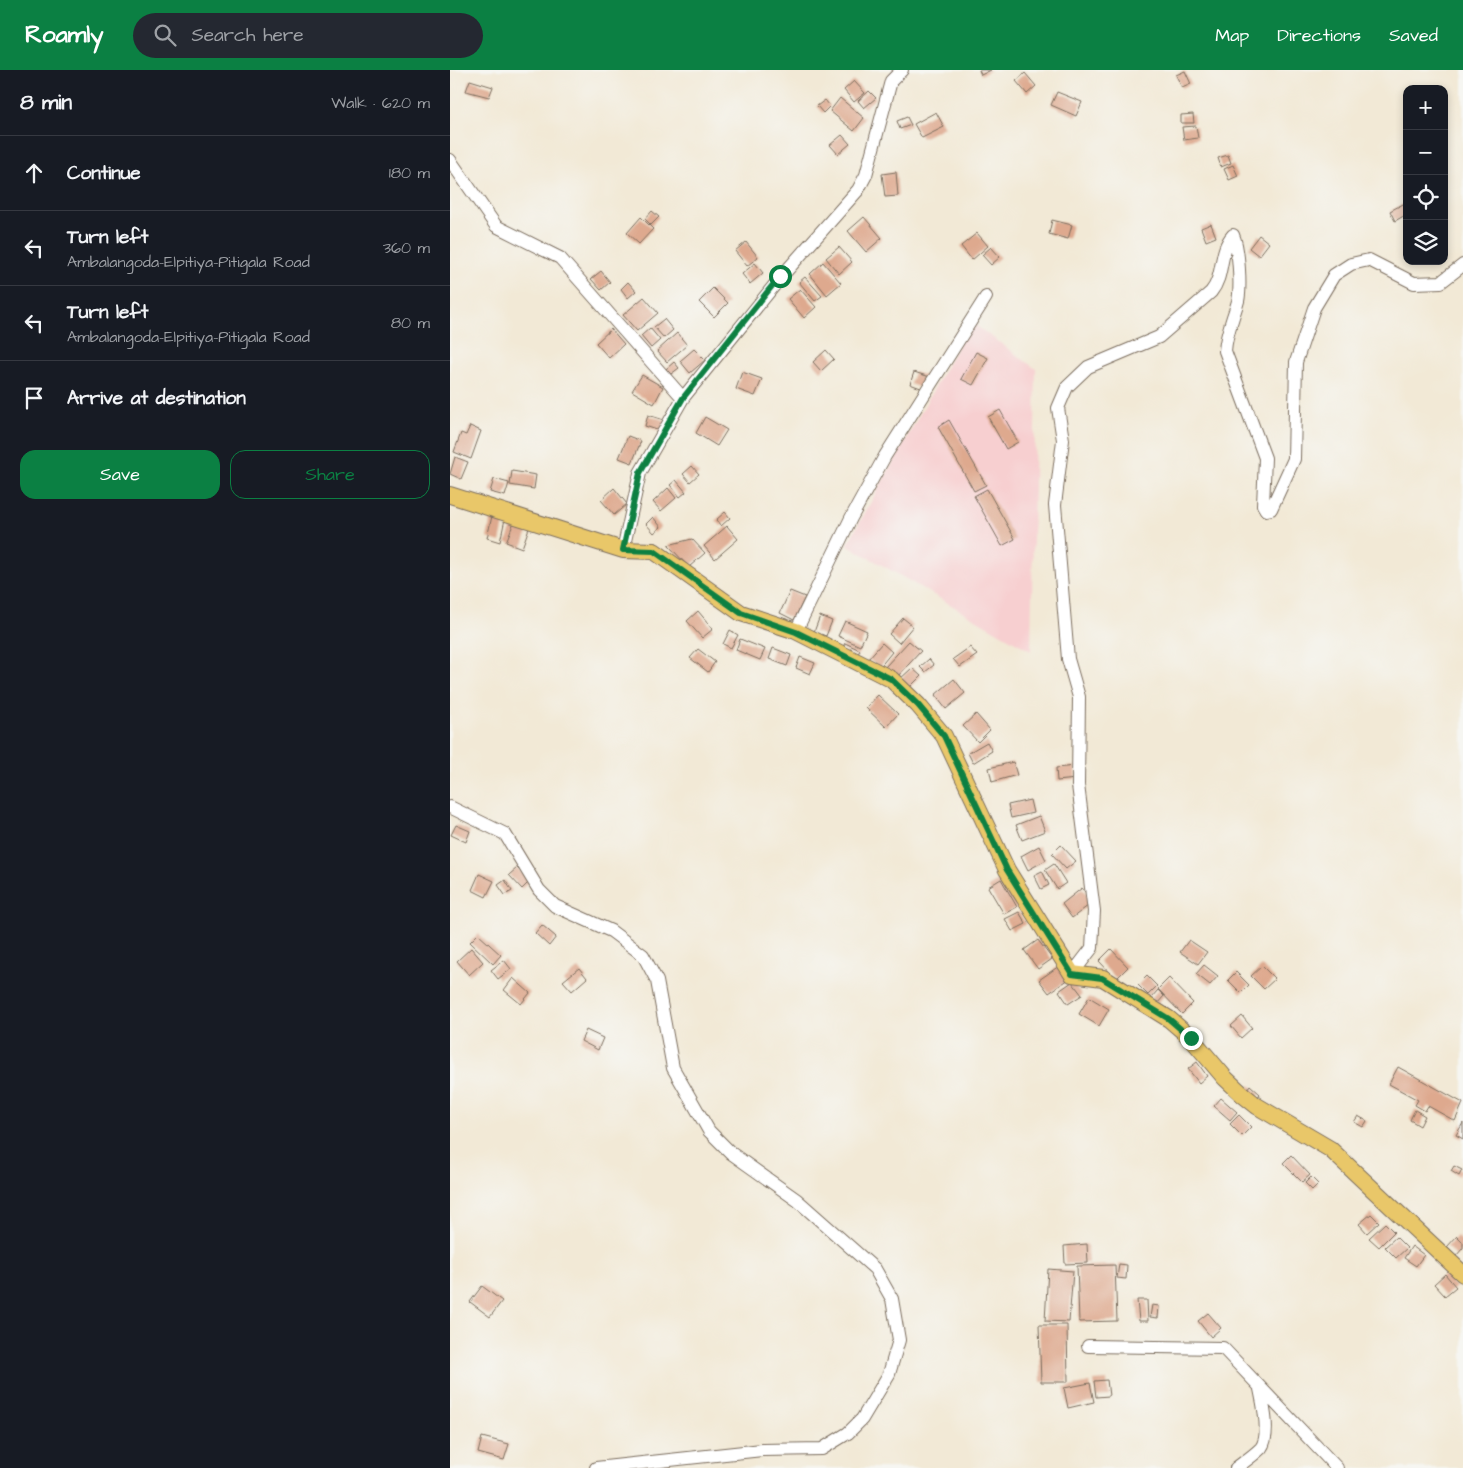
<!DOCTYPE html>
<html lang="en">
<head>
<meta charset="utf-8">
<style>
	body { margin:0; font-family:"Architects Daughter",sans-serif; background:#242831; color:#f1f3f6 }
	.controls { position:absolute; right:15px; top:15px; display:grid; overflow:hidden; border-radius:10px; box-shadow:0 2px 8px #0003 }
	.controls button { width:45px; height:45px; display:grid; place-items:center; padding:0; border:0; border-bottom:1px solid #363941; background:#171b24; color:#f1f3f6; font:25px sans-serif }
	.stop { position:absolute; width:15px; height:15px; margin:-11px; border:4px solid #0b8043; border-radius:50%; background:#fff }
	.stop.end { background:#0b8043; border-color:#fff; box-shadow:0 1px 5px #0008 }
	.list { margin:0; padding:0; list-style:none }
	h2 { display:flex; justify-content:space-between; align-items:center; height:65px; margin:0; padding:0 20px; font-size:21px }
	h2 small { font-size:16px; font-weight:400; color:#9ea1a6 }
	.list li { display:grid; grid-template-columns:32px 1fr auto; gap:15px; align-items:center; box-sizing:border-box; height:75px; padding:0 20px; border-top:1px solid #363941 }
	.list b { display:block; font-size:19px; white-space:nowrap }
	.list p { margin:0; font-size:16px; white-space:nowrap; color:#9ea1a6 }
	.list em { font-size:16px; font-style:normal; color:#9ea1a6 }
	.actions { display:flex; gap:10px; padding:15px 20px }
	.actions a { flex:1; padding:11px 0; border:1px solid #0b8043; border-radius:15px; text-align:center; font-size:18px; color:#0b8043 }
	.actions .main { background:#0b8043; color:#fff }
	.icon { flex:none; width:28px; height:28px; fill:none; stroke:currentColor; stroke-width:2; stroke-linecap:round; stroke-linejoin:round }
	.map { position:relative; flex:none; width:1013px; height:1398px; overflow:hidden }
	header { display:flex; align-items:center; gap:30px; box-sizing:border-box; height:70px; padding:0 25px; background:#0b8043; color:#fff }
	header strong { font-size:24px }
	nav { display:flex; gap:28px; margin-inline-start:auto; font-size:18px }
	.search { width:350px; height:45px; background:#242831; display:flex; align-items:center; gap:12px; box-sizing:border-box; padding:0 18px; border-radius:28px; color:#9ea1a6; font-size:19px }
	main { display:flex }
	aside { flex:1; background:#171b24 }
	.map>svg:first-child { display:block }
	.built { fill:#f7cfd0 }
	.building { fill:#dea98e }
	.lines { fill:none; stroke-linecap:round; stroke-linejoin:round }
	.minor-casing { stroke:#7b6d5e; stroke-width:14 }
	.major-casing { stroke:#7b6d5e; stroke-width:18 }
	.minor { stroke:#fff; stroke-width:12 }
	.major { stroke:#e9c769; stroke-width:16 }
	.route { stroke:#0b8043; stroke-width:6 }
</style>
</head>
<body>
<header>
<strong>Roamly</strong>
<div class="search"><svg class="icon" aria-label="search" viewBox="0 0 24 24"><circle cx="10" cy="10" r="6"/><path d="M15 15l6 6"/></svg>Search here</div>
<nav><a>Map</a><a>Directions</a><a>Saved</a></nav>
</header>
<main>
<aside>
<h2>8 min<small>Walk · 620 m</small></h2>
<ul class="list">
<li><svg class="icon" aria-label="ahead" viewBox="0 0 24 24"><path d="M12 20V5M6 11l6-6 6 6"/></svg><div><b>Continue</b></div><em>180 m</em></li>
<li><svg class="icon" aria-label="left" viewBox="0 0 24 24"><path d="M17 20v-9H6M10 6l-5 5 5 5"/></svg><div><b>Turn left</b><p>Ambalangoda-Elpitiya-Pitigala Road</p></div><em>360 m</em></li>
<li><svg class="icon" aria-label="left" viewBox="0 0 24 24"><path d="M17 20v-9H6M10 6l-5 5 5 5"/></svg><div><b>Turn left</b><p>Ambalangoda-Elpitiya-Pitigala Road</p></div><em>80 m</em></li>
<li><svg class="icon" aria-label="arrive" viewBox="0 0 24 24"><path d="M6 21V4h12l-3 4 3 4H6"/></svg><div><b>Arrive at destination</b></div></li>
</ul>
<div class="actions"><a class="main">Save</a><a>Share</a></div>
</aside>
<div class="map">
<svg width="1013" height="1398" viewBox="0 0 1013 1398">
	<rect width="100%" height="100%" fill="#f6f6f2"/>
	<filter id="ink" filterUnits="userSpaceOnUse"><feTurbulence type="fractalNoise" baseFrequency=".02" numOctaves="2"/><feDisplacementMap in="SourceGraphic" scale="10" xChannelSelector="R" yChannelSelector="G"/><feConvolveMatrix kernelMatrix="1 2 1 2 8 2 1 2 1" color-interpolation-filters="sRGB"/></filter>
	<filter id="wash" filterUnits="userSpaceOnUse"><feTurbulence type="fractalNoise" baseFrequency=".0096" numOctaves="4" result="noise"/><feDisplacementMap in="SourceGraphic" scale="20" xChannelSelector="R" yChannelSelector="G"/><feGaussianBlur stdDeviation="1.12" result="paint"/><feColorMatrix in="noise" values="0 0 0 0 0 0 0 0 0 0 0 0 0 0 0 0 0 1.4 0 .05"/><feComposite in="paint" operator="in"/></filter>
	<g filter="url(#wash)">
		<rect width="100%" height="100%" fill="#f2e9d6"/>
		<!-- built -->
		<path class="built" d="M 521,252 L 586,299 L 581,581 L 397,475 Z"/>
		<g id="blocks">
			<!-- building -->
			<path class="building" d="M 529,0 L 541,0 L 531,5 Z
				M 735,1 L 741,14 L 732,18 L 726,5 Z
				M 575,3 L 586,16 L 577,24 L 566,11 Z
				M 20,10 L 43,17 L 39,27 L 16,21 Z
				M 404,11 L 415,23 L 404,32 L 394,20 Z
				M 419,21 L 426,28 L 414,38 L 408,31 Z
				M 607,22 L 632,32 L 626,46 L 601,35 Z
				M 390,28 L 414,48 L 404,61 L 380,41 Z
				M 375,30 L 380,36 L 373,43 L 367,36 Z
				M 486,42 L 494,57 L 472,68 L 464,54 Z
				M 743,44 L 744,53 L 731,53 L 731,45 Z
				M 457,47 L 461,55 L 450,59 L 447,51 Z
				M 746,56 L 748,68 L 734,70 L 732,57 Z
				M 392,65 L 400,74 L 388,84 L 380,75 Z
				M 778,85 L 781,93 L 771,97 L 768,88 Z
				M 783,95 L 788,106 L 779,110 L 774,99 Z
				M 446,102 L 448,126 L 435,127 L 432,104 Z
				M 955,133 L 957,144 L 945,151 L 940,141 Z
				M 202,141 L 209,147 L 201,155 L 195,149 Z
				M 191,147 L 203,159 L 189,174 L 177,163 Z
				M 414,147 L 432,168 L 416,182 L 398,161 Z
				M 602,150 L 622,155 L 618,169 L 599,164 Z
				M 761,154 L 766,167 L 756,171 L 751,158 Z
				M 527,163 L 538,176 L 522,190 L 511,176 Z
				M 809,165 L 819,173 L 809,186 L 799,178 Z
				M 296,172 L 308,187 L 297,196 L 285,181 Z
				M 389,177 L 402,192 L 389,204 L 376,188 Z
				M 541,177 L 550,187 L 541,195 L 532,185 Z
				M 373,192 L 391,213 L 377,225 L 360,204 Z
				M 305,193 L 313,203 L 300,214 L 292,204 Z
				M 151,201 L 160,212 L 151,220 L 141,209 Z
				M 355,207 L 372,226 L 365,231 L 349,212 Z
				M 178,212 L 186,221 L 178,228 L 171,219 Z
				M 263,218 L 278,233 L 264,247 L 249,232 Z
				M 350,219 L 366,237 L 354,248 L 338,229 Z
				M 194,227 L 208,243 L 187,261 L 173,245 Z
				M 214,249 L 223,260 L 214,268 L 204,257 Z
				M 200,258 L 210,270 L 201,278 L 191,266 Z
				M 161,259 L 174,274 L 159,288 L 146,273 Z
				M 227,263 L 237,275 L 217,292 L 207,281 Z
				M 244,279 L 255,290 L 240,303 L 230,291 Z
				M 376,280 L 384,289 L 371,301 L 363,292 Z
				M 526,282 L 538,288 L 523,315 L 511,309 Z
				M 224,292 L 229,298 L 221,304 L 216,299 Z
				M 292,302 L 312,309 L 305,326 L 286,319 Z
				M 464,302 L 480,307 L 476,320 L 460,314 Z
				M 192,305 L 213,317 L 204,334 L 182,321 Z
				M 550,340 L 568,372 L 556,379 L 538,347 Z
				M 198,345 L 217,351 L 213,362 L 195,356 Z
				M 255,347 L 277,360 L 267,376 L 246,363 Z
				M 499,350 L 536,415 L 524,421 L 488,357 Z
				M 20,356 L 31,361 L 21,389 L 4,382 L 11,363 L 16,365 Z
				M 178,366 L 191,371 L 182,393 L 169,388 Z
				M 5,387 L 18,392 L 11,409 L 0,404 Z
				M 242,396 L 249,404 L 240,412 L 233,404 Z
				M 62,401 L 86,405 L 84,419 L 60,415 Z
				M 44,409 L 59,413 L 55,426 L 40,422 Z
				M 226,410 L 236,422 L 230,427 L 220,415 Z
				M 164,418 L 177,434 L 164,445 L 151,430 Z
				M 218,418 L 226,428 L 211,441 L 203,432 Z
				M 537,419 L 565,469 L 552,476 L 524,426 Z
				M 275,442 L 280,448 L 271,456 L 266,450 Z
				M 42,446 L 55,449 L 50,472 L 37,468 Z
				M 203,447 L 211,457 L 204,463 L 196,454 Z
				M 64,452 L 79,458 L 72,478 L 56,472 Z
				M 277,456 L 288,469 L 265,489 L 254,476 Z
				M 242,469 L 255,483 L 239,497 L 218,475 Z
				M 340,521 L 355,527 L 344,550 L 330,543 Z
				M 248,541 L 263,559 L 252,568 L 237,551 Z
				M 370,546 L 382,551 L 376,566 L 364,562 Z
				M 453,548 L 463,556 L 449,573 L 439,564 Z
				M 395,551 L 417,561 L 410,576 L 388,566 Z
				M 280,560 L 288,565 L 281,578 L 273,574 Z
				M 290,569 L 315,579 L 310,590 L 286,580 Z
				M 459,571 L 471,581 L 447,607 L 435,597 Z
				M 395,573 L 410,580 L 407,586 L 392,579 Z
				M 432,573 L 442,582 L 429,598 L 418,589 Z
				M 520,577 L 527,585 L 510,597 L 503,589 Z
				M 323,578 L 341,585 L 337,596 L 319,589 Z
				M 248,579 L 265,592 L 258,602 L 240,588 Z
				M 350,587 L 365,593 L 360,604 L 346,598 Z
				M 479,589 L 484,595 L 475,602 L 470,597 Z
				M 462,598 L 471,606 L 458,619 L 449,610 Z
				M 504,609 L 515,623 L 496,639 L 485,625 Z
				M 428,625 L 448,644 L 436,657 L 416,638 Z
				M 526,644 L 540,660 L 528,672 L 513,656 Z
				M 537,672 L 542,681 L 523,693 L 518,683 Z
				M 563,692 L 567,705 L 542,712 L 539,698 Z
				M 625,696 L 626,709 L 607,711 L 606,698 Z
				M 580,730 L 583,743 L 561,748 L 558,735 Z
				M 589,746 L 595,761 L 572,770 L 566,755 Z
				M 6,755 L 20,761 L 16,772 L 1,765 Z
				M 611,775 L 626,791 L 616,799 L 602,784 Z
				M 589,776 L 596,790 L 578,800 L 571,786 Z
				M 604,794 L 616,813 L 607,819 L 595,800 Z
				M 67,798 L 80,811 L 72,819 L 59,805 Z
				M 592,801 L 599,815 L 591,819 L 584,805 Z
				M 29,804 L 44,811 L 36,827 L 22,820 Z
				M 551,809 L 567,837 L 554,844 L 538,817 Z
				M 55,810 L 62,821 L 55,825 L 48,815 Z
				M 632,818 L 643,832 L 622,848 L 612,834 Z
				M 569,842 L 576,854 L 562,861 L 555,849 Z
				M 92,855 L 106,867 L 99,876 L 85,863 Z
				M 28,864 L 51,885 L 43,894 L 20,872 Z
				M 588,870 L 602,889 L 588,899 L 574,880 Z
				M 739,870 L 757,882 L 748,894 L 730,882 Z
				M 21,878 L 33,892 L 19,905 L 7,891 Z
				M 661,879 L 678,897 L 666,909 L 649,891 Z
				M 54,890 L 61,899 L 48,909 L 41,900 Z
				M 754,895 L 768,906 L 760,915 L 746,904 Z
				M 609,896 L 619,909 L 599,923 L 589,910 Z
				M 812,896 L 825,909 L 814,919 L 801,906 Z
				M 129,898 L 137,908 L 122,921 L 113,911 Z
				M 786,902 L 799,915 L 791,923 L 778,910 Z
				M 697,906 L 707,916 L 698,925 L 688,915 Z
				M 63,908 L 80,923 L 71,934 L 54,920 Z
				M 719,908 L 743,933 L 732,944 L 708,919 Z
				M 622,912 L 632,925 L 618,934 L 609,921 Z
				M 708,920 L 714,926 L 707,934 L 701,928 Z
				M 639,927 L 659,939 L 649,956 L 629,944 Z
				M 792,946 L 802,958 L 791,968 L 781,956 Z
				M 136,960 L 153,968 L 148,980 L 131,971 Z
				M 747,992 L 757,1006 L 749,1013 L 738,999 Z
				M 948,997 L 1013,1033 L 1005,1051 L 978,1036 L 975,1041 L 965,1035 L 968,1030 L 939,1014 Z
				M 800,1015 L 810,1024 L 804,1032 L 794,1023 Z
				M 771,1028 L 787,1042 L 780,1050 L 764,1036 Z
				M 965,1040 L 975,1046 L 970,1056 L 960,1050 Z
				M 789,1045 L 801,1057 L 792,1066 L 780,1054 Z
				M 908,1046 L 917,1051 L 913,1057 L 904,1052 Z
				M 1013,1053 L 1013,1069 L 1006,1065 Z
				M 841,1085 L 860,1105 L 852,1112 L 833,1093 Z
				M 1004,1096 L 1012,1100 L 1009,1106 L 1001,1101 Z
				M 861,1107 L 868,1114 L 862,1120 L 855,1113 Z
				M 921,1144 L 929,1152 L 917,1163 L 909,1154 Z
				M 935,1153 L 944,1162 L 929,1177 L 919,1168 Z
				M 1007,1166 L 1013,1172 L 1013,1178 L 1006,1186 L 997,1177 Z
				M 946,1167 L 957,1178 L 946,1188 L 935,1177 Z
				M 637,1174 L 638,1193 L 615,1194 L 614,1176 Z
				M 962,1176 L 974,1185 L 966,1196 L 954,1188 Z
				M 669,1194 L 677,1195 L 676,1209 L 667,1208 Z
				M 665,1195 L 667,1251 L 629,1252 L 627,1196 Z
				M 598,1199 L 623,1201 L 619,1252 L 595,1251 Z
				M 995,1204 L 1006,1217 L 995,1226 L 984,1214 Z
				M 32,1216 L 52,1231 L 40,1247 L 20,1232 Z
				M 687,1230 L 697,1230 L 698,1251 L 689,1251 Z
				M 702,1235 L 709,1236 L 708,1248 L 700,1247 Z
				M 758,1243 L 771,1258 L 761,1267 L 748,1251 Z
				M 589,1255 L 617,1255 L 618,1312 L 591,1312 Z
				M 657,1310 L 659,1326 L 646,1327 L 644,1311 Z
				M 640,1313 L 644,1332 L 618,1338 L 614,1318 Z
				M 32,1367 L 59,1374 L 54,1390 L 28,1383 Z"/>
		</g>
	</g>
	<g filter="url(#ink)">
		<use href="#blocks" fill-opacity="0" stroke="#7b6d5e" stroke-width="1"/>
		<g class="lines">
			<!-- minor casing -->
			<g class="minor-casing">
				<path id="minor" d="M 0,90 L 46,156 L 110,188 L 233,328
					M 173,480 L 190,403 L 233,328 L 331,207 L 408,120 L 416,105 L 441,11 L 452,0
					M 346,561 L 401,448 L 435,386 L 536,227
					M 0,737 L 55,764 L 89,820 L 105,836 L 161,861 L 193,885 L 207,911 L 223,998 L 259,1061 L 281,1083 L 347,1130 L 425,1199 L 442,1229 L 449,1270 L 439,1304 L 412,1349 L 398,1363 L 372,1379 L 312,1380 L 146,1398
					M 622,904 L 642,878 L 644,841 L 628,715 L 629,627 L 618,589 L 605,435 L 613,370 L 608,338 L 617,317 L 638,297 L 709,267 L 761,222 C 775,205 768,182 783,165 C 789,178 791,217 788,231 C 783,249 776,263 775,281 L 815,388 L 813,435 L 816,440 L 821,439 L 844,389 L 846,292 L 864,238 L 884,205 L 901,194 L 919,190 L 964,213 L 991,212 L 1013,195
					M 638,1276 L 773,1278 L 887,1398
					M 786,1398 C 794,1392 804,1385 811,1378 C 821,1365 813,1333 810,1319"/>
			</g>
			<!-- major casing -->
			<g class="major-casing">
				<path id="major" d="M 0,425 L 173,480 L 204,481 L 291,543 L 346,561 L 441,609 L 468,635 L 494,666 L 557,800 L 622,904 L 653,908 L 719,949 L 741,968 L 775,1008 L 792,1024 L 807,1036 L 880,1079 L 1013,1204"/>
			</g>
			<!-- minor -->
			<use href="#minor" class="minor"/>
			<!-- major -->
			<use href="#major" class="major"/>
		</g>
	</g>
	<g class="lines" filter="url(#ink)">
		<!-- route -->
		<path class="route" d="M 330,206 L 233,328 L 190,403 L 173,480 L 204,481 L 291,543 L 346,562 L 441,609 L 468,635 L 494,666 L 557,800 L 622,904 L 652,908 L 719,949 L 741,968"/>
	</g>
</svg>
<div class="controls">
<button>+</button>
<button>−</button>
<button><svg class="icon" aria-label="locate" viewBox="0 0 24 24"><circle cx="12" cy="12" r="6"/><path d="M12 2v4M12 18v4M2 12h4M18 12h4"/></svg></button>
<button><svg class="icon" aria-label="layers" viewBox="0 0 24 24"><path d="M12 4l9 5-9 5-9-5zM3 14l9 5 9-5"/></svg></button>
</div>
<div class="stop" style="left:330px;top:206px"></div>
<div class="stop end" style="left:741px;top:968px"></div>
</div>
</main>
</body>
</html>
